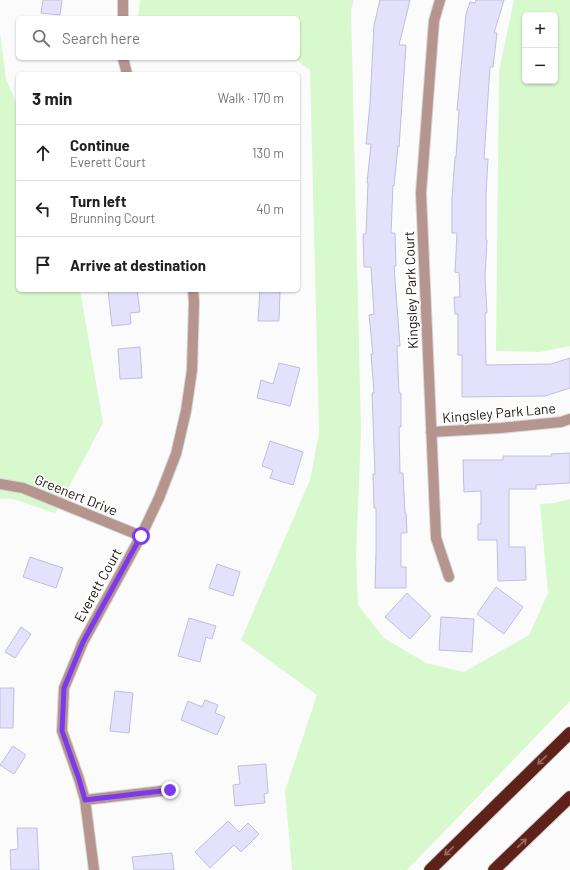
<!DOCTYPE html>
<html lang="en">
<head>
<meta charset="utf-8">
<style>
	body { margin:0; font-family:Barlow,sans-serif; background:#f6f6f6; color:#202124 }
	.controls { position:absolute; right:12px; top:12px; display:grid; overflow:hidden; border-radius:6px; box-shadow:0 1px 3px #0004 }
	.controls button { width:36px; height:36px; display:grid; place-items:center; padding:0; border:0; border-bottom:1px solid #e0e0e0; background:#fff; color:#202124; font:20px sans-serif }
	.stop { position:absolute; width:12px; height:12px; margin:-9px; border:3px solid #7c3aed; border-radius:50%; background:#fff }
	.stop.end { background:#7c3aed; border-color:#fff; box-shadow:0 1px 4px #0008 }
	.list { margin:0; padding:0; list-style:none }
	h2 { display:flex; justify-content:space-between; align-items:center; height:52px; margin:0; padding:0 16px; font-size:17px }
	h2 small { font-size:13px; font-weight:400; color:#757577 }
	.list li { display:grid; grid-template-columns:26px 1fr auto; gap:12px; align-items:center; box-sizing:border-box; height:56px; padding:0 16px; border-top:1px solid #e0e0e0 }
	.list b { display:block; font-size:15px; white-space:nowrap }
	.list p { margin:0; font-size:13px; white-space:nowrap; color:#757577 }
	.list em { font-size:13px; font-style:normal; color:#757577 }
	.icon { flex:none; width:22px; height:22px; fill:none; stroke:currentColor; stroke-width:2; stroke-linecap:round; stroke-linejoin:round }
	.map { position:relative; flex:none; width:570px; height:870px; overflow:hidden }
	.search { position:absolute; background:#fff; box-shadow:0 1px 3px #0004; left:16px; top:16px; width:284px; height:44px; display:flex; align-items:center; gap:10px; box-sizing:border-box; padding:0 14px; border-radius:6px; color:#757577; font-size:15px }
	.panel { position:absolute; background:#fff; box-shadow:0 1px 3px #0004; left:16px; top:72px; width:284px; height:220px; border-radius:6px }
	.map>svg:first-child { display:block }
	.green { fill:#d7f9cd; fill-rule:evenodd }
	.building { fill:#e4e1fc; stroke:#c1bfd9 }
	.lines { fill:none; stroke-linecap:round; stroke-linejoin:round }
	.minor-casing { stroke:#d8d6d6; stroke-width:12 }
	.highway-casing { stroke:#d8d6d6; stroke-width:14 }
	.minor { stroke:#b6958f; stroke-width:10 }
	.highway { stroke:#5f221a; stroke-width:12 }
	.oneway { stroke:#976f6a }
	.route { stroke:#7c3aed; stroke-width:5 }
	.labels { text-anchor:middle; stroke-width:3.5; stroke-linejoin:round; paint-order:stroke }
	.street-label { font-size:14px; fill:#1f1611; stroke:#fff }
</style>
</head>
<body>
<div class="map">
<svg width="570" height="870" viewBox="0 0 570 870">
	<rect width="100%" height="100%" fill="#fbfbfb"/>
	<!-- green -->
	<path class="green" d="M 140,0 L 354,0 L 351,9 L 361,431 L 356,556 L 358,605 L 384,638 L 426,663 L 464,672 L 529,635 L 548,593 L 540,504 L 554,503 L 570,499 L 570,701 L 407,870 L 292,870 L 285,791 L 317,695 L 241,640 L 310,480 L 319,433 L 310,70 L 294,58 L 298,58 L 298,18 L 138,18 Z
		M 514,0 L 570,0 L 570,346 L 540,352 L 496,351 L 499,71 ZM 525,15 L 555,15 L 555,81 L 525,81 Z
		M 0,33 L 6,79 L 18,107 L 18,290 L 80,290 L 103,423 L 55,513 L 13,499 L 0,498 Z"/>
	<!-- building -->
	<path class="building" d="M 43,0 L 62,0 L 60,15 L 41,13 Z
		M 380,0 L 410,0 L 399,45 L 406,45 L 399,147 L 398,146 L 394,186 L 393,185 L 391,233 L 395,233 L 396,266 L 394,266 L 400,346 L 397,346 L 399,393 L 401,393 L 401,427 L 399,427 L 400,473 L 403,473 L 405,513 L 406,513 L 407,533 L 401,533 L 401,567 L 406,567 L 406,588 L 375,588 L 376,553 L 376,508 L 374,508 L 373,474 L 375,474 L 372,393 L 374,393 L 371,354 L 373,354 L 369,315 L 374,314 L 371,267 L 364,267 L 363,234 L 366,234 L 368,183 L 367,183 L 371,144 L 366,144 L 370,104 L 374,25 Z
		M 476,0 L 504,0 L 494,33 L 497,33 L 493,67 L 490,67 L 484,159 L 488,159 L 486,195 L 486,240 L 487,240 L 485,277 L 487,313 L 485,313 L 486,365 L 551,364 L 570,358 L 570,388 L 545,396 L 462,397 L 462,355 L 458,355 L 458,314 L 455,314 L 454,297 L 460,297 L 459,273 L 455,272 L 457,233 L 452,233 L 452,199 L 455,157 L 456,157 L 459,110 L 457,110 L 466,14 L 470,2 L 475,3 Z
		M 108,290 L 137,290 L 140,312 L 130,313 L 131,324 L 112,326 Z
		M 260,290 L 280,290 L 279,321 L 258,321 Z
		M 140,347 L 142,378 L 120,379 L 118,349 Z
		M 279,363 L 300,368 L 290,406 L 257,398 L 261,380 L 273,384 Z
		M 270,441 L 303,452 L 293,485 L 270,478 L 273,470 L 262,466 Z
		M 570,453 L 570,483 L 536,485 L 536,489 L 509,489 L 509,547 L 525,547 L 526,580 L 498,581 L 497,540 L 478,540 L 478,524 L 481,524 L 481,491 L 464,492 L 463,460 L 503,460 L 503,456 L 552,456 L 551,454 Z
		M 30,557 L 63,568 L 56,588 L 23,577 Z
		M 217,564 L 240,572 L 233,596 L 209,588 Z
		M 496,587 L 523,607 L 504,634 L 477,614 Z
		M 407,593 L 431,616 L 410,639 L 385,617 Z
		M 441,617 L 474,619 L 472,652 L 439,650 Z
		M 189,618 L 216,626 L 212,639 L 206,637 L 200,662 L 178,656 Z
		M 21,627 L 31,634 L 15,658 L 5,652 Z
		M 0,688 L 14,688 L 13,728 L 0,728 Z
		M 115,691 L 133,693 L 129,733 L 110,731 Z
		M 205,700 L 218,705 L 215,713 L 225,717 L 217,735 L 181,720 L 188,701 L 202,707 Z
		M 13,746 L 26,755 L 14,774 L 0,765 Z
		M 266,764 L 268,793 L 264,794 L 265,803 L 235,806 L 233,785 L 240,784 L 238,766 Z
		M 228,821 L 239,832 L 248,823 L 259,834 L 241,852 L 234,845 L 210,868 L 195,852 Z
		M 17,828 L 37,828 L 39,870 L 11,870 L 10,850 L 18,849 Z
		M 172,853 L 174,870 L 134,870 L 132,857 Z"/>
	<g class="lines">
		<!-- minor casing -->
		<g class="minor-casing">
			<path id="minor" d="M 440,0 L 434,21 L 421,193 L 436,538 L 449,577
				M 123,18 L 123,0
				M 123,58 L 127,74
				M 431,432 L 501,428 L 561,422 L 570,419
				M 0,484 L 23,488 L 141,536
				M 85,800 L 170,790
				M 94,870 L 85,800 L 79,779 L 62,731 L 64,688 L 83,642 L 141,536 L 159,498 L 176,454 L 186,411 L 192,370 L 194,302 L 193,290"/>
		</g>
		<!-- highway casing -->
		<g class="highway-casing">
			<path id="highway" d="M 430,870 L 570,733
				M 494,870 L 570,797"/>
		</g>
		<!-- minor -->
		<use href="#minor" class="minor"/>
		<!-- highway -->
		<use href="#highway" class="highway"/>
	</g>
	<!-- one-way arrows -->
	<defs><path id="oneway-shaft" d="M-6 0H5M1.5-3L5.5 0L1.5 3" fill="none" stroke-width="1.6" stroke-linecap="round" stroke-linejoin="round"/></defs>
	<g class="oneway">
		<use href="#oneway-shaft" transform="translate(542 760) rotate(136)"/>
		<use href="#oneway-shaft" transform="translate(522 843) rotate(-44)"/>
		<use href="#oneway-shaft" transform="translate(449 851) rotate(136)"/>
	</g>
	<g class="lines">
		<!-- route -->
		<path class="route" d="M 141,536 L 83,642 L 64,688 L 62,731 L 79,779 L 85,800 L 170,790"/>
	</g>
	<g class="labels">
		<!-- street labels -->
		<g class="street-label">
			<text transform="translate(411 290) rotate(-92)" y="5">Kingsley Park Court</text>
			<text transform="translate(499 413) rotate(-5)" y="5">Kingsley Park Lane</text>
			<text transform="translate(76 495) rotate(22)" y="5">Greenert Drive</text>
			<text transform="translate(98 585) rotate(-61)" y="5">Everett Court</text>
		</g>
	</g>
</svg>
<div class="controls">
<button>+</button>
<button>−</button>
</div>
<div class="stop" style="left:141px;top:536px"></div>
<div class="stop end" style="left:170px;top:790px"></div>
<div class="search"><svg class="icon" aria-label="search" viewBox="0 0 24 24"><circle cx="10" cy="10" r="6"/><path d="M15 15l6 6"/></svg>Search here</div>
<section class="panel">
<h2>3 min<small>Walk · 170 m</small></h2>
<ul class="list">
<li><svg class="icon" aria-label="ahead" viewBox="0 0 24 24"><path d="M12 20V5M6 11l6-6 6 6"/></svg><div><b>Continue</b><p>Everett Court</p></div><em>130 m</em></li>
<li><svg class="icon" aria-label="left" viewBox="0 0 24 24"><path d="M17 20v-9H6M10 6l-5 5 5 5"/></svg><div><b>Turn left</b><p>Brunning Court</p></div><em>40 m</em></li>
<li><svg class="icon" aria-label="arrive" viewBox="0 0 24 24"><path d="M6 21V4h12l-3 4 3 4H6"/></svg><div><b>Arrive at destination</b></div></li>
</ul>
</section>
</div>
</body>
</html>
